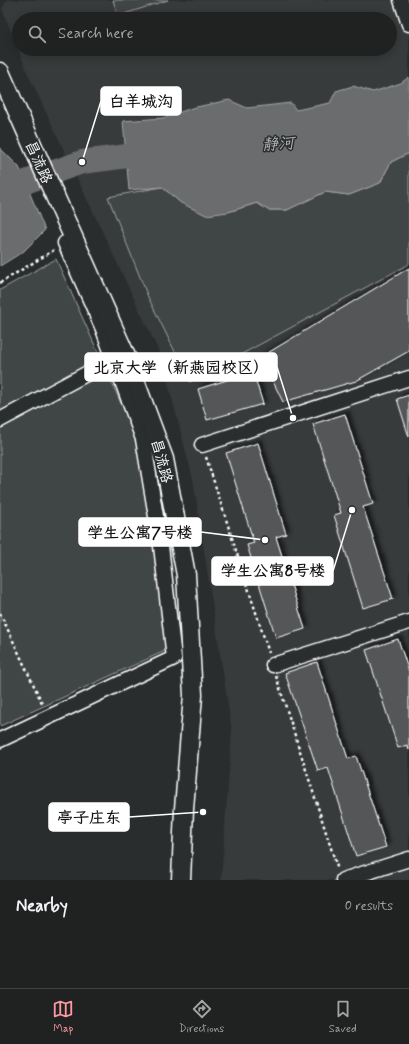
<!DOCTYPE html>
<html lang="en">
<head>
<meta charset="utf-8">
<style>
	body { margin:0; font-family:Mynerve,"LXGW WenKai TC",sans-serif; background:#282a2a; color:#f1f3f6 }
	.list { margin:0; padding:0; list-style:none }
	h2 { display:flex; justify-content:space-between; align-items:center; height:52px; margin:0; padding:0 16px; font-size:17px }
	h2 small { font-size:13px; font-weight:400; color:#a2a4a5 }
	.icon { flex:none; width:22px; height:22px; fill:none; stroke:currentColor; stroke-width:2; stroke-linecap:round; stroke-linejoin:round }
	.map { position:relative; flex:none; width:409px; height:880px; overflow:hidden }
	.search { position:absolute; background:#202222; box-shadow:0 2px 10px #0003; left:12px; right:12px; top:12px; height:44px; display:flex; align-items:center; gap:10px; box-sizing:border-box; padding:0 14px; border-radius:22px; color:#a2a4a5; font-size:15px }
	.sheet { height:108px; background:#202222 }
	nav { display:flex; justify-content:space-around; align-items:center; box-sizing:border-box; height:56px; border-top:1px solid #3d3f40; background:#202222; font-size:11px; color:#a2a4a5 }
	nav a { display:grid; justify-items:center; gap:2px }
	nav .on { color:#ff9aa2 }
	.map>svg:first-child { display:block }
	.built { fill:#373a3b; fill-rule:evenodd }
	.green { fill:#414445; stroke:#a0a2a2 }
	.water { fill:#6a6c6d; stroke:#a6a7a7 }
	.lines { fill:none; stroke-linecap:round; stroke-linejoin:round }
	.river { stroke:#6a6c6d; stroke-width:24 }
	.building { fill:#555758; stroke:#fff; filter:url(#shadow) }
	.minor-casing { stroke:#fff; stroke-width:17 }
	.major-casing { stroke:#fff; stroke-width:21 }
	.path { stroke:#fff; stroke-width:2.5; stroke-dasharray:3 3; stroke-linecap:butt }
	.minor { stroke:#2a2d2e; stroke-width:14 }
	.major { stroke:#2a2d2e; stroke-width:18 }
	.labels { text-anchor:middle; stroke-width:3; stroke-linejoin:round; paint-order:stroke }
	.street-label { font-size:15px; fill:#fff; stroke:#2a2d2e }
	.water-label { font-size:16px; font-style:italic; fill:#b4b6b6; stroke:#2a2d2e }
	.leader { fill:none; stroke:#fff; stroke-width:1.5 }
	.callout-dot { fill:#fff; stroke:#2a2d2e; stroke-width:1.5 }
	.callout { fill:#fff; stroke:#fff; stroke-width:1.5 }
	.callout-label { font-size:16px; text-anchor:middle; font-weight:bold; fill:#111 }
</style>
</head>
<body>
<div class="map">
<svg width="409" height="880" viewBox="0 0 409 880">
	<defs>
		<filter id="shadow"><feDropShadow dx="3.5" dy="-3.5" stdDeviation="2" flood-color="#0009"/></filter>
	</defs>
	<rect width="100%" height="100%" fill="#2a2d2e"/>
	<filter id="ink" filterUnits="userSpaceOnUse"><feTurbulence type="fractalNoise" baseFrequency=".025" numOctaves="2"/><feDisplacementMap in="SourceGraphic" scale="8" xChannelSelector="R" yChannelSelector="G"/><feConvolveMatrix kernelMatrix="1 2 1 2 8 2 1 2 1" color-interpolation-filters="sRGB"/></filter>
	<g filter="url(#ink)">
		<!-- built -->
		<path class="built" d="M 7,0 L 409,0 L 409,880 L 221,880 L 232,731 L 193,479 L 161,356 L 28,74 L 2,9 ZM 19,19 L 390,19 L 390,49 L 19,49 Z"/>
		<!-- green -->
		<path class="green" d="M 113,0 L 168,0 L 118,16 Z
			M 409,153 L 409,264 L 190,382 L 148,297 L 108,197 L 162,187 L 181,203 L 228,212 L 257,203 L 268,210 L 287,210 L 325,192 L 349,195 L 380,183 L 391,162 Z
			M 56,259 L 142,450 L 167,650 L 0,726 L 0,290 Z"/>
		<!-- water -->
		<path class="water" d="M 409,77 L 409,153 L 391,162 L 380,183 L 349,195 L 325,192 L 287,210 L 268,210 L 257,203 L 228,212 L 206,215 L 181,203 L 162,187 L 129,190 L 123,121 L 163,118 L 192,108 L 229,100 L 247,108 L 291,103 L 296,110 L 330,103 L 336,91 L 353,86 L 373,92 L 401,83 Z
			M 0,148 L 19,167 L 45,230 L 24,251 L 0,266 Z"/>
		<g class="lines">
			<!-- river -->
			<path class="river" d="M 0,191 L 82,162 L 158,152"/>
		</g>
		<!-- building -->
		<path class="building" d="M 409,268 L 409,351 L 356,381 L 283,402 L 261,357 Z
			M 253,372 L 263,404 L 207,420 L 198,389 Z
			M 409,395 L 409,437 L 397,399 Z
			M 345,414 L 373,504 L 363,507 L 393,599 L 363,608 L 334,515 L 341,513 L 313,424 Z
			M 258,443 L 286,534 L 276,537 L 305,629 L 276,638 L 247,545 L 254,543 L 226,453 Z
			M 398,639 L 409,672 L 409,750 L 407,745 L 398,748 L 366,650 Z
			M 317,662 L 348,759 L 356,756 L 386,847 L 356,856 L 328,768 L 318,771 L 285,673 Z"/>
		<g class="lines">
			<!-- minor casing -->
			<g class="minor-casing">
				<path id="minor" d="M 401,0 L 409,24
					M 0,420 L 114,359
					M 202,445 L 409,378
					M 273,665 L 409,622
					M 0,740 L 174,658 L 161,546 L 143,439 L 103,329 L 65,243
					M 343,880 L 409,859"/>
			</g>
			<!-- major casing -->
			<g class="major-casing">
				<path id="major" d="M 0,72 L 125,354 L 164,459 L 186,575 L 193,695 L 184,809 L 181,880"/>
			</g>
			<!-- path -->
			<path class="path" d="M 0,283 L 54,250
				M 206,457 L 269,653
				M 0,613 L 43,705
				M 276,676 L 338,870"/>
			<!-- minor -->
			<use href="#minor" class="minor"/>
			<!-- major -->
			<use href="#major" class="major"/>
		</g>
	</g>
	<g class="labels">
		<!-- street labels -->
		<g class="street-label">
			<text transform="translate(39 162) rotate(66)" y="5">昌流路</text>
			<text transform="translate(162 461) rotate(75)" y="5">昌流路</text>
		</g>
		<!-- water labels -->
		<g class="water-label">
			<text transform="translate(278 143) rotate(-4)" y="6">静河</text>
		</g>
	</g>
	<!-- callouts -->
	<path class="leader" d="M82 162L101 101M293 418L277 367M265 540L201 532M352 510L333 571M203 812L129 817"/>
	<g class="callout-dot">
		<circle cx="82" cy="162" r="4"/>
		<circle cx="293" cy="418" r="4"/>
		<circle cx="265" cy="540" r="4"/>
		<circle cx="352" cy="510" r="4"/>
		<circle cx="203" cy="812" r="4"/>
	</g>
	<g class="callout">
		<rect x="101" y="87" width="80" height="28" rx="4"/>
		<rect x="85" y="353" width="192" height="28" rx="4"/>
		<rect x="79" y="518" width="122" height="28" rx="4"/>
		<rect x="212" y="557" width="121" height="28" rx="4"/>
		<rect x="49" y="803" width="80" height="28" rx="4"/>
	</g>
	<g class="callout-label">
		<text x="141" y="107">白羊城沟</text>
		<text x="181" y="373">北京大学（新燕园校区）</text>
		<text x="140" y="538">学生公寓7号楼</text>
		<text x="273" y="576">学生公寓8号楼</text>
		<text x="89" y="823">亭子庄东</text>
	</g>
</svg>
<div class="search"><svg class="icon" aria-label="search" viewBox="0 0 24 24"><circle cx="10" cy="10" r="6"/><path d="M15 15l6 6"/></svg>Search here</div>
</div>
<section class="sheet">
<h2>Nearby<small>0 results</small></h2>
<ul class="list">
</ul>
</section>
<nav>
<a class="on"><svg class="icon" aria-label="map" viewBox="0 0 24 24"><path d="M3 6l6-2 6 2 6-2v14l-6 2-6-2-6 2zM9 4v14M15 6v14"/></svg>Map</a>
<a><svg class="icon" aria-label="directions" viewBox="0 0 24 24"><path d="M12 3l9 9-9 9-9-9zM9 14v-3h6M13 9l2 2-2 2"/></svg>Directions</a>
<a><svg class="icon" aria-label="saved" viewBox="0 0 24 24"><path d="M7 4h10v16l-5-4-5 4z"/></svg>Saved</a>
</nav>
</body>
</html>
